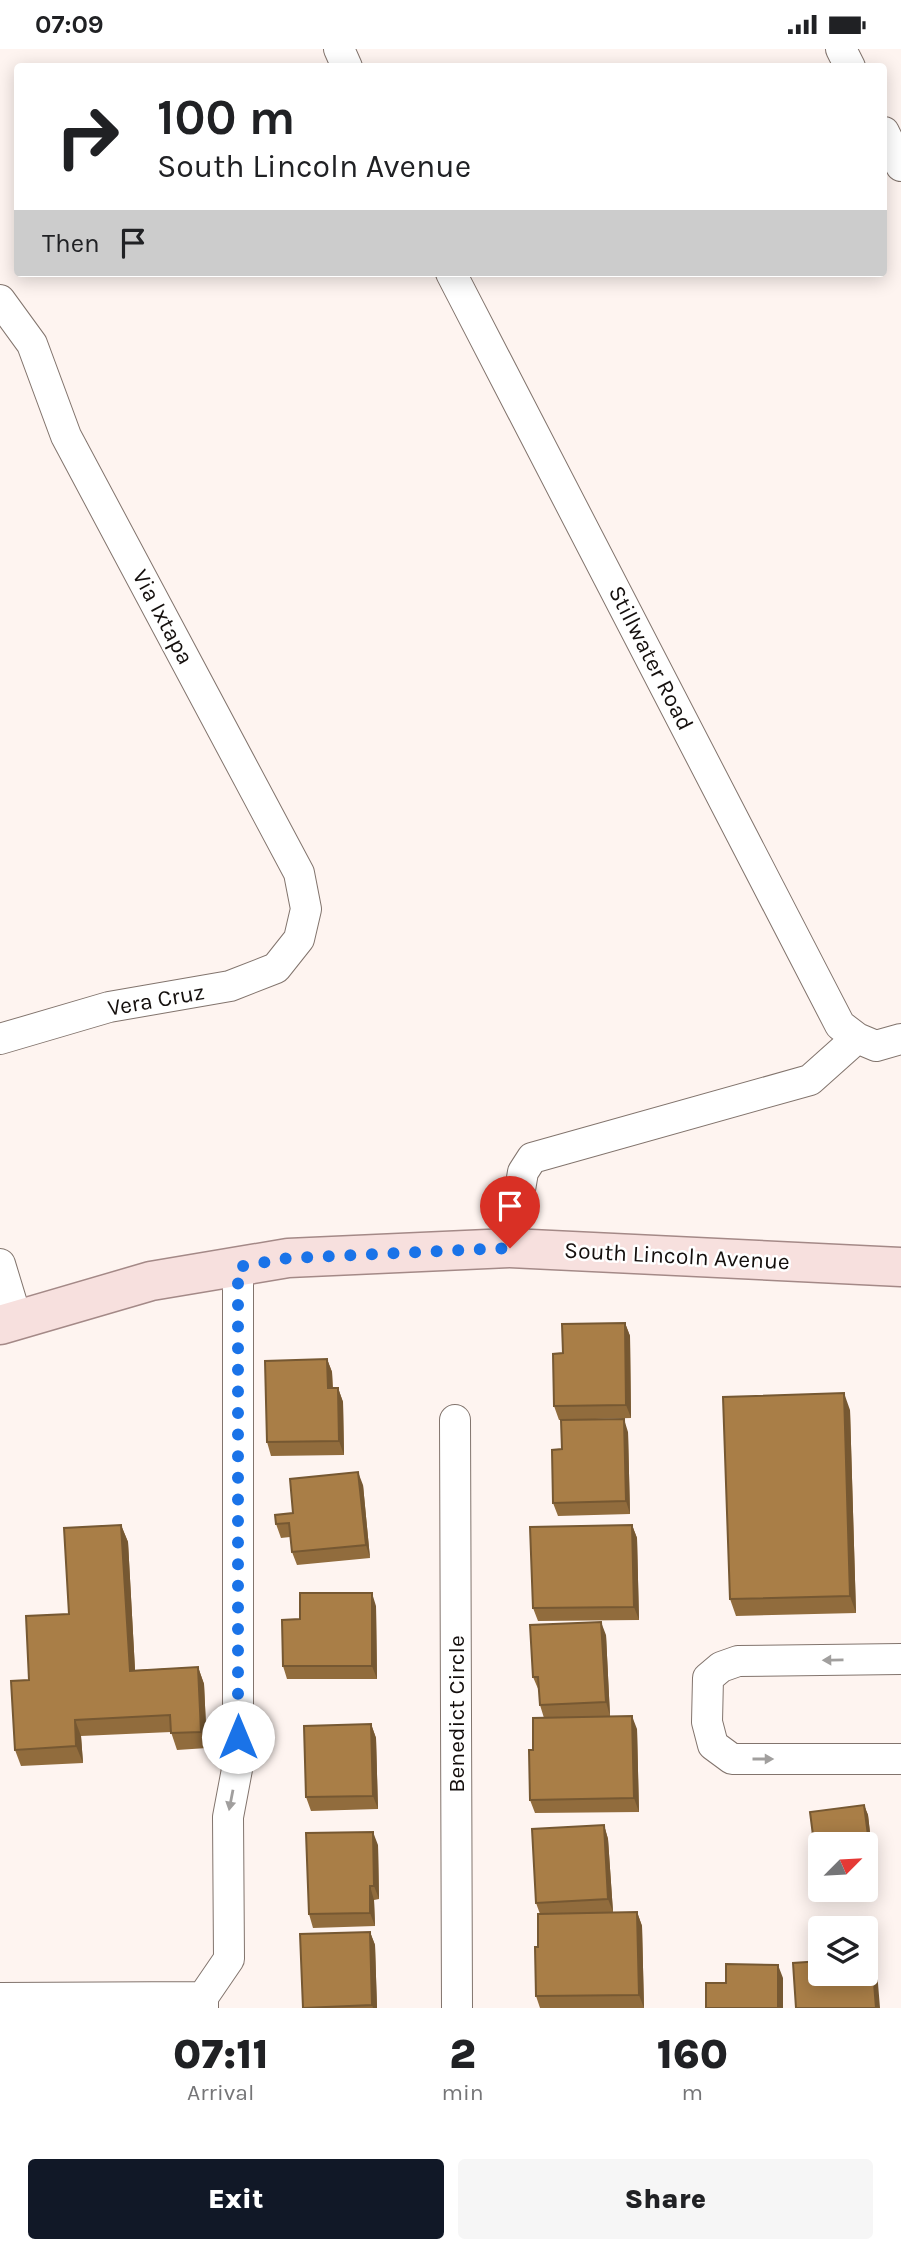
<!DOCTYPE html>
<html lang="en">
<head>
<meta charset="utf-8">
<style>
  :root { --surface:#fff; --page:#f6f6f6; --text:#202124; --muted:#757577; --accent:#111827 }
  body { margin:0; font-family:Karla,sans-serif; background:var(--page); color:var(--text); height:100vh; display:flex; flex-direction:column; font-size:26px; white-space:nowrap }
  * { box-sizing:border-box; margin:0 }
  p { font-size:23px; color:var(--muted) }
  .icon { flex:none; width:38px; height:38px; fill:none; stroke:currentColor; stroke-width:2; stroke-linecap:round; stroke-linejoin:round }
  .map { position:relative; height:1959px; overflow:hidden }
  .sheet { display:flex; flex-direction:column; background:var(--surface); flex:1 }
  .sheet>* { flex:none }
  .top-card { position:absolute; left:14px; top:14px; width:873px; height:214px; border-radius:7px; box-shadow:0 4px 18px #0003; background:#fff; color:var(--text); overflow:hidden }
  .needle { width:46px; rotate:66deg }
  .controls { position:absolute; left:808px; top:1783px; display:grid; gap:14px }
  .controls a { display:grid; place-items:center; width:70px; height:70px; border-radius:7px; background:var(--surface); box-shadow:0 4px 18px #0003; font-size:35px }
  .pin { position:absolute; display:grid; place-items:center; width:60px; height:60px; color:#fff; margin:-72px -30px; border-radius:50% 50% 50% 0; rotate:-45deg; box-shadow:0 0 7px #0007 }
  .pin .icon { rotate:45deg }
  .me { position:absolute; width:77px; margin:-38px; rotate:0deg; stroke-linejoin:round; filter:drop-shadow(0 0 5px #0008) }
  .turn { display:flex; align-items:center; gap:24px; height:147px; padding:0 28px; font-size:32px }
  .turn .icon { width:91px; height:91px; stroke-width:2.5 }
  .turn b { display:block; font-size:49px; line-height:60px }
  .then { display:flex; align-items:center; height:66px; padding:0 28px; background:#0003; gap:14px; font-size:26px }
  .eta { display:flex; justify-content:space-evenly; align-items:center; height:119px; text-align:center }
  .eta b { font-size:42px; font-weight:800; line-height:49px }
  .action { display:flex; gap:14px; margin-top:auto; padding:14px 28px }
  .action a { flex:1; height:80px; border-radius:7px; background:var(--accent); color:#fff; font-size:28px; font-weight:800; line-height:80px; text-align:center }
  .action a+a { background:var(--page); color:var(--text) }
  .status { display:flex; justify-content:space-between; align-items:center; height:49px; padding:0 35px; background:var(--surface); direction:ltr }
  .status svg { height:19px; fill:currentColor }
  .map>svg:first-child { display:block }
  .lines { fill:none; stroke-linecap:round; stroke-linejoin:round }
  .minor-casing { stroke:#82746d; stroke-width:32 }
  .major-casing { stroke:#a48987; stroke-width:41 }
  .minor { stroke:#fff; stroke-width:30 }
  .major { stroke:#f7e0de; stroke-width:38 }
  .wall { fill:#916c3d }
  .shaded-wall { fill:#765832 }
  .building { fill:#a97e47; stroke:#765832; stroke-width:2 }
  .oneway { fill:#a19f9e }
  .route { stroke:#1a73e8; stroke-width:12; stroke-dasharray:0 21.6 }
  .labels { text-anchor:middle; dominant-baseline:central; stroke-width:5; stroke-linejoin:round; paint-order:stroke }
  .street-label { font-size:23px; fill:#140f0d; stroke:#fff }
</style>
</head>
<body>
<div class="status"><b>07:09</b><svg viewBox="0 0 49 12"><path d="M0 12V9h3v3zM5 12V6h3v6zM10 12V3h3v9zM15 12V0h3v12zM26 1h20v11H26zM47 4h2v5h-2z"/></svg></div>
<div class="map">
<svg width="901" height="1959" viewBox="0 0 901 1959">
  <rect width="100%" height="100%" fill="#fef4f0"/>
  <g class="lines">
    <defs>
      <path id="minor" d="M339,0L347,18
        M841,0L850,18
        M884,83L901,117
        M451,224L840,976L857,989L876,997L901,990
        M0,251L32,295L66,387L299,824L306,860L299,890L276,919L230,937L109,958L0,990
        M510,1199L523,1123L532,1109L810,1031L857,989
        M0,1215L17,1271
        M455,1371L457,1959
        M901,1610L738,1612L721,1618L708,1629L707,1673L713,1696L732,1710H901
        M0,1949L203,1948
        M203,1959V1948L229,1910L228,1768L238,1715V1218"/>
      <path id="major" d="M0,1276L151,1232L288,1209L510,1199L901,1218"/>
    </defs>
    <use href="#minor" class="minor-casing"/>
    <use href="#major" class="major-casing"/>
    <use href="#minor" class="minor"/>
    <use href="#major" class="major"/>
  </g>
  <path class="wall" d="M625,1274L630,1287L631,1369L559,1371L554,1357L563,1304Z
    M327,1310L332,1323L333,1339H338L343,1353L344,1406L271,1407L267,1393Z
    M850,1361L856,1564L736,1567L730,1550Z
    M628,1383L630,1465L558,1467L553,1454L562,1400Z
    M363,1436L370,1509L297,1516L292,1503L290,1488L281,1489L276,1475L293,1464Z
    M121,1476L128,1493L135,1621L198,1618L204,1635L207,1699L177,1701L171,1683L81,1687L83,1714L21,1717L15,1701L69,1565Z
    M632,1476L637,1489L639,1571L538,1572L533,1559Z
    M376,1557L377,1630H287L283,1617L300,1570Z
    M606,1586L610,1667L585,1668L637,1680L639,1763L535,1764L530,1751L533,1701L544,1669L540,1656L539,1642L533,1628Z
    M371,1675L376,1689L378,1760L311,1762L306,1748Z
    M864,1756L868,1766L873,1810L866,1811V1796H821V1811L819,1812L815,1802L810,1763Z
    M604,1776L608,1790L613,1863H637L642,1877L644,1959H540L536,1947L540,1865L536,1854Z
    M378,1796L379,1850L374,1851L375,1877L313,1879L309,1865Z
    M370,1883L375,1896L377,1959H303Z"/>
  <path class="shaded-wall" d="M625,1274L630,1287L631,1369L626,1356Z
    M327,1310L332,1323L333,1353L328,1339Z
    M338,1339L343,1353L344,1406L339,1392Z
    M844,1344L850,1361L856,1564L850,1547Z
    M624,1370L628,1383L630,1465L626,1452Z
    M358,1423L363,1436L370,1509L366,1496Z
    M121,1476L128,1493L136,1639L130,1622Z
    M632,1476L637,1489L639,1571L634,1558Z
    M372,1544L376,1557L377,1630L372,1617Z
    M601,1573L606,1586L610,1667L606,1653Z
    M198,1618L204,1635L207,1699L201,1683Z
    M632,1667L637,1680L639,1763L634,1749Z
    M75,1671L81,1687L83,1714L76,1697Z
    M371,1675L376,1689L378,1760L373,1747Z
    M864,1756L868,1766L873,1810L870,1801Z
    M604,1776L608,1790L613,1863L608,1850Z
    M373,1783L378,1796L379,1850L374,1837Z
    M370,1837L374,1851L375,1877L370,1864Z
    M637,1863L642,1877L644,1959L639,1946Z
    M370,1883L375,1896L377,1959H373L372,1956Z
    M872,1908L877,1922L880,1959H876Z
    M778,1916L783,1929V1959H778Z"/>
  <path class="building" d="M625,1274L626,1356L554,1357L553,1305L563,1304L562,1275Z
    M327,1310L328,1339H338L339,1392L267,1393L265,1312Z
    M844,1344L850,1547L730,1550L723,1348Z
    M624,1370L626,1452L553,1454L552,1401L562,1400L561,1371Z
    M358,1423L366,1496L292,1503L289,1474L276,1475L275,1466L293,1464L290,1430Z
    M121,1476L130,1622L198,1618L201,1683L171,1684L170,1666L75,1671L76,1697L15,1701L11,1632L29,1631L26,1567L69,1565L64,1479Z
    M632,1476L634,1558L533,1559L530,1478Z
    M300,1544H372V1617H283L282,1571L300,1570Z
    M601,1573L606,1653L540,1656L538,1628H533L530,1576Z
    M632,1667L634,1749L530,1751L529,1701H533V1669Z
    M371,1675L373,1747L306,1748L304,1677Z
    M864,1756L870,1801H866V1796H821V1803L815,1802L810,1763Z
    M604,1776L608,1850L536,1854L532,1780Z
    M373,1783L374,1837H370V1864L309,1865L306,1784Z
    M637,1863L639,1946L536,1947L535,1898H538V1865Z
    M370,1883L372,1956L303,1959L300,1885Z
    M872,1908L876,1959H796L793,1914L821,1912V1925H866V1909Z
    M726,1915L778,1916V1959H706V1934H726Z"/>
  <defs><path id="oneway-solid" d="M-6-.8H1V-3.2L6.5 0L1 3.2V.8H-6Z" transform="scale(1.75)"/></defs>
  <g class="oneway">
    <use href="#oneway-solid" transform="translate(833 1611) rotate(179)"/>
    <use href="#oneway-solid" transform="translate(763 1710)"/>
    <use href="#oneway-solid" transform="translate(231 1751) rotate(101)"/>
  </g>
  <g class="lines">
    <path class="route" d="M238,1688V1218L288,1209L510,1199"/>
  </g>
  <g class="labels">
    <g class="street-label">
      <text transform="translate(163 568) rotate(62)">Via Ixtapa</text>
      <text transform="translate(651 609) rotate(63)">Stillwater Road</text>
      <text transform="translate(156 951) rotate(-10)">Vera Cruz</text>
      <text transform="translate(677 1207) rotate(3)">South Lincoln Avenue</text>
      <text transform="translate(456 1665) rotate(-90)">Benedict Circle</text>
    </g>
  </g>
</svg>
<div class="controls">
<a><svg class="needle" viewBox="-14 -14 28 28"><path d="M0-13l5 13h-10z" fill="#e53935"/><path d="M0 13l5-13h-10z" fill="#757577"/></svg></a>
<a><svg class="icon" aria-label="layers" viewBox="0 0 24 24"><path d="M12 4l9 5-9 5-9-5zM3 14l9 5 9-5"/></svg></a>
</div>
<div class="pin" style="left:510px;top:1199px;background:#d93025"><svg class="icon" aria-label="arrive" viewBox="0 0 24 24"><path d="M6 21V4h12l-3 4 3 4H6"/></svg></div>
<svg class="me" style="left:238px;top:1688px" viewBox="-20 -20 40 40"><circle r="19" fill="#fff"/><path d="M0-13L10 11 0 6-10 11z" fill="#1a73e8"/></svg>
<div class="top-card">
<div class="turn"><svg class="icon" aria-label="right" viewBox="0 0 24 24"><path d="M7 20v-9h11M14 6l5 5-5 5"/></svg><div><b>100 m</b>South Lincoln Avenue</div></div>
<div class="then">Then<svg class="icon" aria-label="arrive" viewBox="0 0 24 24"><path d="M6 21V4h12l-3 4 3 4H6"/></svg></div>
</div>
</div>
<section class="sheet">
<div class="eta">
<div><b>07:11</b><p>Arrival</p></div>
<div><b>2</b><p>min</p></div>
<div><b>160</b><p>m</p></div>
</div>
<div class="action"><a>Exit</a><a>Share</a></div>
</section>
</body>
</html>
